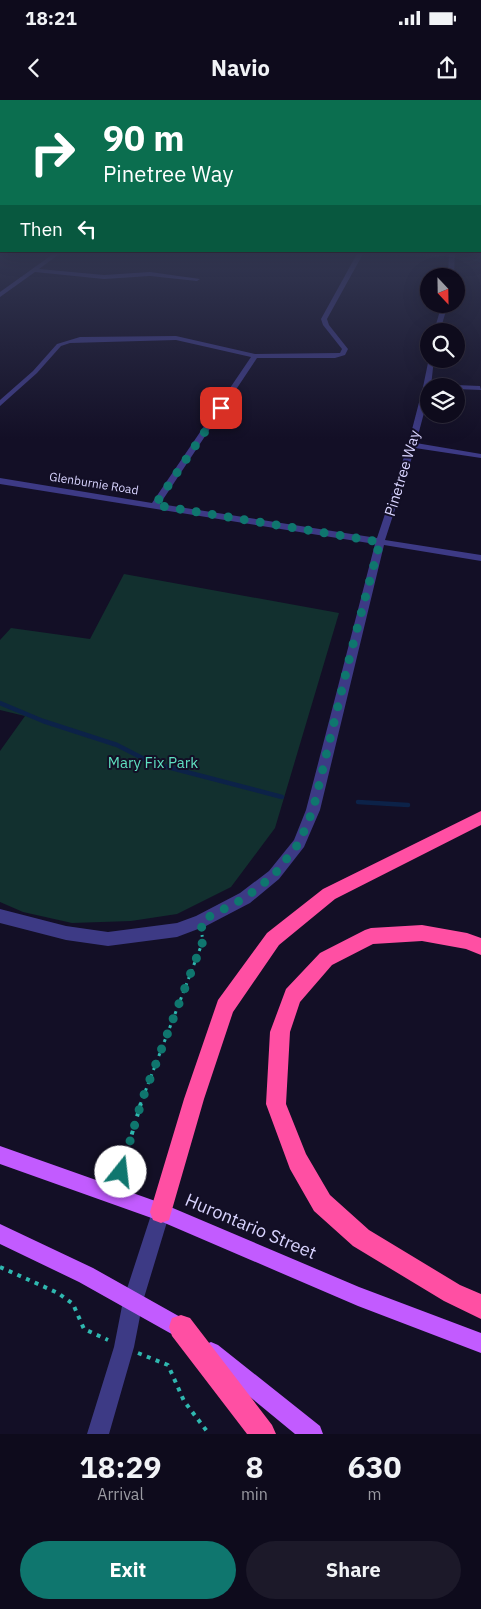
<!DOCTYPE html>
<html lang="en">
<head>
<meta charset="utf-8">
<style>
  :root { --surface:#0e0b1c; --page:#1c1929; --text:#f1f3f6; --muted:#9b9ba3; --line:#2e2b3b; --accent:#0f766e }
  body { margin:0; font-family:"IBM Plex Sans",sans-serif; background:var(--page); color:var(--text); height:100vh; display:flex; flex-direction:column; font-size:19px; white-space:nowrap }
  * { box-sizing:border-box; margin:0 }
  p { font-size:16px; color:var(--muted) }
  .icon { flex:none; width:28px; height:28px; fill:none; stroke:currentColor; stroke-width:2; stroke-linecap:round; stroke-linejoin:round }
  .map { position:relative; height:1334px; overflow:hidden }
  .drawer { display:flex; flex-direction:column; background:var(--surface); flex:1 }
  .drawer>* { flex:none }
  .guide { position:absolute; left:0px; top:0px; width:481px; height:152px; box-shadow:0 5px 20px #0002,0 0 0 1px var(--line); background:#0b6e4f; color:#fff; overflow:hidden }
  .needle { width:32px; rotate:158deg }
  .controls { position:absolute; left:420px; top:168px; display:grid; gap:10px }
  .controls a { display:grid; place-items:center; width:45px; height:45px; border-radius:50%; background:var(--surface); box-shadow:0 5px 20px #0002,0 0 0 1px var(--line); font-size:25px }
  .pin { position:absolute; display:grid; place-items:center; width:42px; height:42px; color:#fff; margin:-21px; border-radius:10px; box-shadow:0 2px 8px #0006 }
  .me { position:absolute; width:55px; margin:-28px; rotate:16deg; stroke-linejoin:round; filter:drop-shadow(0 0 4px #0008) }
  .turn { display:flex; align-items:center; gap:18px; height:105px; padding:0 20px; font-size:22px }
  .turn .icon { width:65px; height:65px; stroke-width:2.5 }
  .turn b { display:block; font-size:35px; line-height:42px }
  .then { display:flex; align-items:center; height:48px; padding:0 20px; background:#0003; gap:10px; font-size:19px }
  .eta { display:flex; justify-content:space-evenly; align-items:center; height:85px; text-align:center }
  .eta b { font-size:30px; font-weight:700; line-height:35px }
  .button { display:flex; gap:10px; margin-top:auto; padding:10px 20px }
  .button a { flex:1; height:58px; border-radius:30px; background:var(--accent); color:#fff; font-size:20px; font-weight:700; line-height:58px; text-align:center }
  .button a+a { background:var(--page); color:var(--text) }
  .status { display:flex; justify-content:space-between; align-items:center; height:35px; padding:0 25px; background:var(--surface); direction:ltr }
  .status svg { height:14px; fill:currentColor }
  header { display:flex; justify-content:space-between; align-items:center; height:65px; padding:0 20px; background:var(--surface); font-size:22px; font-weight:700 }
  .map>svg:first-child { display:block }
  .green { fill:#12302f }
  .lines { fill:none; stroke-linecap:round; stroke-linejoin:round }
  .stream-far1 { stroke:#0c2248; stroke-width:2 }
  .stream { stroke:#0c2248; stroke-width:4.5 }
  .path-far2 { stroke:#2fb8b0; stroke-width:1; stroke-dasharray:1 2; stroke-linecap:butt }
  .path-far1 { stroke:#2fb8b0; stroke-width:3; stroke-dasharray:3 4.5; stroke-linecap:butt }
  .path { stroke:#2fb8b0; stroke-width:4; stroke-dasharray:4 5.5; stroke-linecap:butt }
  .minor { fill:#3d3a85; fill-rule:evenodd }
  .major { fill:#c25bff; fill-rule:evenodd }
  .highway { fill:#ff4fa3; fill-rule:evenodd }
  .route { stroke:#0f766e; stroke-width:9; stroke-dasharray:0 16.2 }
  .labels { text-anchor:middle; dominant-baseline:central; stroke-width:4; stroke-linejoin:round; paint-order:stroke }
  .far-street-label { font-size:12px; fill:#d9d4ff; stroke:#130f26 }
  .street-label { font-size:15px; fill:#d9d4ff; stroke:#130f26 }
  .park-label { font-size:15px; fill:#5fe0c0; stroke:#130f26 }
  .near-street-label { font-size:18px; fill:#d9d4ff; stroke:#130f26 }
</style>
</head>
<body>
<div class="status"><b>18:21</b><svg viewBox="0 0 49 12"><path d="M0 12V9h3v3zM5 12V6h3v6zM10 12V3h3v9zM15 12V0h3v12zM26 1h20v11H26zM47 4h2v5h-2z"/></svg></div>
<header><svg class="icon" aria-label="back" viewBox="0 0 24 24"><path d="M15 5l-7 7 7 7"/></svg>Navio<svg class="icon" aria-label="share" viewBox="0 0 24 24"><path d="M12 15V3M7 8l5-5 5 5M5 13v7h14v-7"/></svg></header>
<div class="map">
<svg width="481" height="1334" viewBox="0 0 481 1334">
  <rect width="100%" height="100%" fill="#130f26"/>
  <path class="green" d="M361,152L445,153L444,159Z
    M124,474L339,513L275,728L231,787L177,814L131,821L72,823L23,812L0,802V651L25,616L0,610V540L11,528L90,539Z"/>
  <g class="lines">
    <path class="stream-far1" d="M464,158L481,161"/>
    <path class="stream" d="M0,603L43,621L117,645L152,663L282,697
      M358,702L408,705"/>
    <path class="path-far2" d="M402,152L441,156"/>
    <path class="path-far1" d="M140,1005L203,841L202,835"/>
    <path class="path" d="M121,1071L141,1003
      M0,1167L58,1193L73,1204L84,1229L108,1240
      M138,1253L168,1265L184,1301L209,1334"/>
    <path class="minor" d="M56,152H62L39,169L104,175L150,172L200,179L197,181L150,176L104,179L35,172L0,197V192Z
      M358,152H364L327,219L329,225L348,249L345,255L335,258H257L160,404L377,438L408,345L423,287L429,258L434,259L431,286H429V294L416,343L481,354V358L415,348L385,440L481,455V461L384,445L320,710L304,747L279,779L250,803L206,826L177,837L108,846L66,840L0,823V809L66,826L108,832L177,823L196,816L240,793L269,771L294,740L306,710L375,444L0,384V378L152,403L251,257L176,240L70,243L61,246L37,273L0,306V300L33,271L57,244L80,237L176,236L255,254L340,253L342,249L323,225L321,219Z
      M449,152H455L454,176H448Z
      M442,204H448L440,231H434Z
      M456,285L480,286L481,290L456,289V286H453Z
      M161,1103L168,1105L170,1112L143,1201L134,1247L109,1334H87L114,1247L123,1201L152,1112L154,1105Z"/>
    <path class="major" d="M0,1046L161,1103L359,1187L481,1233V1253L358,1206L160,1121L0,1064Z
      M0,1124L93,1168L191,1223L194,1230L191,1237L184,1240L177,1237L79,1182L0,1144Z
      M211,1242L218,1245L320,1326L323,1334H295L204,1259L201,1252L204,1245Z"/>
    <path class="highway" d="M481,711V725L335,799L279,845L233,912L204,999L169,1120L161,1123L153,1120L150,1112L184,999L218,900L267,833L323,789Z
      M422,825L467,833L481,838V855L466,849L422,841L373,844L332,865L300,902L290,932L286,1004L306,1054L330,1095L369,1130L460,1185L481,1194V1219L444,1201L353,1146L314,1111L290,1069L266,1004L270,932L286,889L320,853L365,830L371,828Z
      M181,1215L190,1218L272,1325L276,1334H247L172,1236L169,1227L172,1218Z"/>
  </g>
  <linearGradient id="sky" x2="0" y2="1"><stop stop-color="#0a0815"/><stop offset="0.45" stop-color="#333752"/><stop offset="1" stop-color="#333752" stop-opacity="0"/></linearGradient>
  <rect width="481" height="339" fill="url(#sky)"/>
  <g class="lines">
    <path class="route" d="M121,1072L142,1000L203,841L201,821L245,798L274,775L299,743L313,710L351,552L380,442L155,405L221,308"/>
  </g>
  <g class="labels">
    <g class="far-street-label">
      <text transform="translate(94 383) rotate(9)">Glenburnie Road</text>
    </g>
    <g class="street-label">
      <text transform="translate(402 373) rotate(-73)">Pinetree Way</text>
    </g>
    <g class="park-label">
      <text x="153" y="662">Mary Fix Park</text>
    </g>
    <g class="near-street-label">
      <text transform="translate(251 1126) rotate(23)">Hurontario Street</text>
    </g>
  </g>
</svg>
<div class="controls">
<a><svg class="needle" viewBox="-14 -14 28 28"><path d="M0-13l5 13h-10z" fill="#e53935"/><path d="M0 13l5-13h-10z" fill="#9b9ba3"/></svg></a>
<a><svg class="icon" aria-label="search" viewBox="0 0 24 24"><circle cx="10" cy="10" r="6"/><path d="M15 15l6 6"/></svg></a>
<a><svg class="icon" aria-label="layers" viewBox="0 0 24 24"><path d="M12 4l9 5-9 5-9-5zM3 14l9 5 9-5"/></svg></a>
</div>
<div class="pin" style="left:221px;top:308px;background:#d93025"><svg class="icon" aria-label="arrive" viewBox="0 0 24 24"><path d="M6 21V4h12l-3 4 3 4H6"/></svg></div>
<svg class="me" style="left:121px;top:1072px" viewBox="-20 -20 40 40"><circle r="19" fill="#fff"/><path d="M0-13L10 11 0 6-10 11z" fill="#0f766e"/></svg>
<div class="guide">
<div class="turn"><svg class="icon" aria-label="right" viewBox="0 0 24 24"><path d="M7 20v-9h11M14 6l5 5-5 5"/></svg><div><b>90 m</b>Pinetree Way</div></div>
<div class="then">Then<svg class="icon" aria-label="left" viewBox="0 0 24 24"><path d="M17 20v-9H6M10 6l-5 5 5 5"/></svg></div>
</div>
</div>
<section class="drawer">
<div class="eta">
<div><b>18:29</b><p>Arrival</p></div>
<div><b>8</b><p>min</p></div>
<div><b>630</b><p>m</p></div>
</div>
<div class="button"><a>Exit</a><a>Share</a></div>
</section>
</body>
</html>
